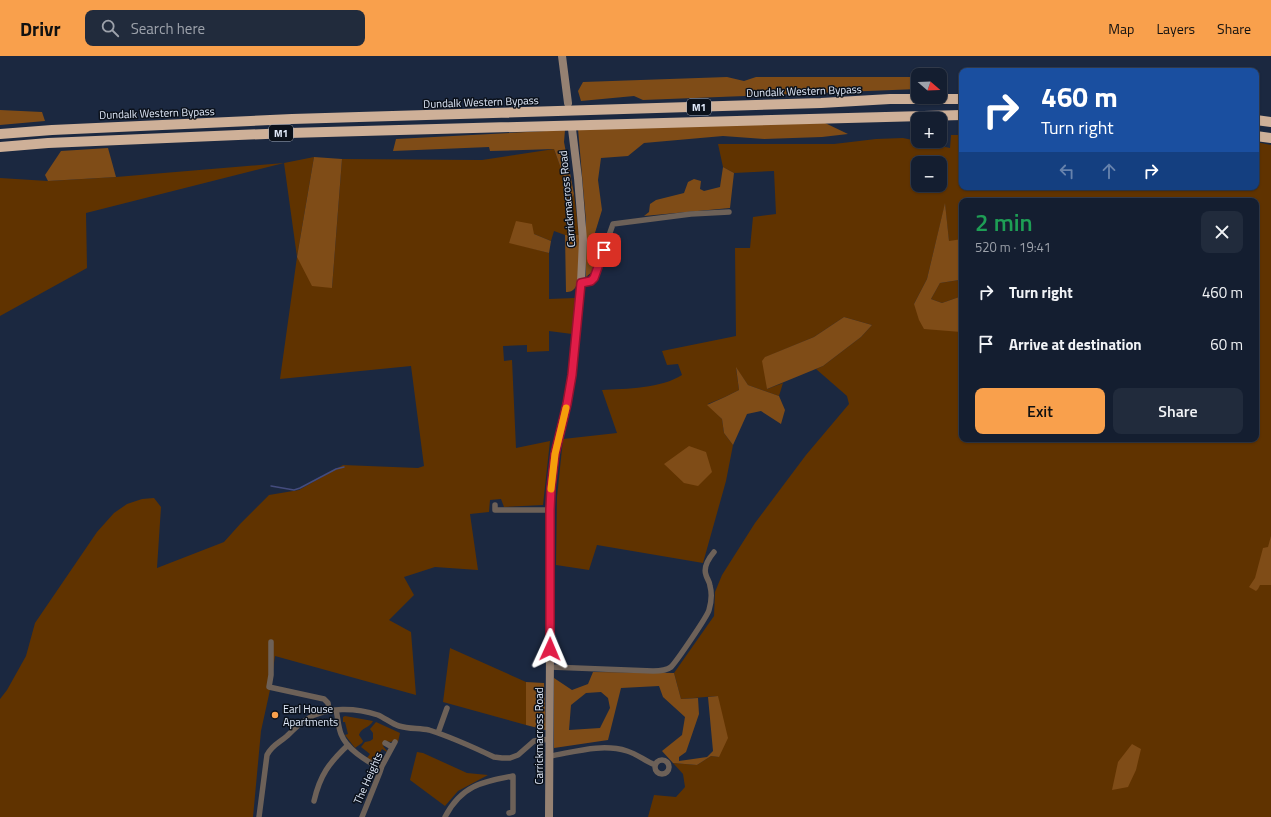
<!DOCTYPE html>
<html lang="en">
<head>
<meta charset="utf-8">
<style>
  :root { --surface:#141e30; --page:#212b3c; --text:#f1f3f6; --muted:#9da2ab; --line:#333c4c; --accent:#f9a04c }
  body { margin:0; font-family:"Titillium Web",sans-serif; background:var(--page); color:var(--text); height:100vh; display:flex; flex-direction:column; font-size:15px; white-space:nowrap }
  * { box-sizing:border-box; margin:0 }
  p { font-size:13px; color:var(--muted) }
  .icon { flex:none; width:22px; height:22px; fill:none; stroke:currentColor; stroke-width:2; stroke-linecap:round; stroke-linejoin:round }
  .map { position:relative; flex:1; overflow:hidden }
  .panel { position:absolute; left:959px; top:142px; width:300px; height:244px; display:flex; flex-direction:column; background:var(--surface); border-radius:8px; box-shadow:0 1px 3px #0004,0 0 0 1px var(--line) }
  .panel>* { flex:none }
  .banner { position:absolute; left:959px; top:12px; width:300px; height:122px; border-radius:8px; box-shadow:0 1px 3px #0004,0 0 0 1px var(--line); background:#1a4fa0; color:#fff; overflow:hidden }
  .needle { width:26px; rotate:109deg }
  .tools { position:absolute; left:911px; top:12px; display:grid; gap:8px }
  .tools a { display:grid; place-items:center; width:36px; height:36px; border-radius:8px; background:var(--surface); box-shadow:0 1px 3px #0004,0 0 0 1px var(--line); font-size:20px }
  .pin { position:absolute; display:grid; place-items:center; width:34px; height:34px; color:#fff; margin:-17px; border-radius:8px; box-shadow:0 2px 6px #0006 }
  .me { position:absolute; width:44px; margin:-22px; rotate:1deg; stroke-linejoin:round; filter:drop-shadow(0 0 3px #0008) }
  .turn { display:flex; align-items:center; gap:14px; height:84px; padding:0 16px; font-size:18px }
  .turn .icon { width:52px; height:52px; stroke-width:2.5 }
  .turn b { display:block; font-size:28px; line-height:34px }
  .lanes { display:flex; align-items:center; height:38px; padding:0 16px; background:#0003; justify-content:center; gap:20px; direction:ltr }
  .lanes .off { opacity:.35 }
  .round { display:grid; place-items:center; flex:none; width:42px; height:42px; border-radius:8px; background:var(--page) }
  .head { display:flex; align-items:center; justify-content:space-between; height:68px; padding:0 16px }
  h1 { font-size:24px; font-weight:600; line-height:30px; color:#1e9e55 }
  .cta { display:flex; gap:8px; margin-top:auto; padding:8px 16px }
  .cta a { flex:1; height:46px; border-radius:8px; background:var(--accent); color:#111; font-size:16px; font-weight:600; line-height:46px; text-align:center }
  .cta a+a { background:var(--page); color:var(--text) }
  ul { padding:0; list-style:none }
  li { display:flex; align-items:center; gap:12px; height:52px; padding:0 16px }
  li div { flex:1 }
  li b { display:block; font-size:15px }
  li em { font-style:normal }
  header { display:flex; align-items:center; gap:24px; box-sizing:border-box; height:56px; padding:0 20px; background:var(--accent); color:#111 }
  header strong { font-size:19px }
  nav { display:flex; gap:22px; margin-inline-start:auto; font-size:14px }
  .search { width:280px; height:36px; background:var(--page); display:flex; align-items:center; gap:10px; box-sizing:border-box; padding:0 14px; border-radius:8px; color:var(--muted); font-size:15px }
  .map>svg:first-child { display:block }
  .green { fill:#603300; fill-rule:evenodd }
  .forest { fill:#7f4c17; fill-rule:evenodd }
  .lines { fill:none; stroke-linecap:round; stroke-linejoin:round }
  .stream { stroke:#444c7e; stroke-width:1.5 }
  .street { stroke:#6d6158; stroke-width:5.5 }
  .secondary { stroke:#958172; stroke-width:8 }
  .highway { stroke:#ceb098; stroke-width:10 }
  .route-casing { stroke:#92132f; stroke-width:10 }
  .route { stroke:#e11d48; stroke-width:7 }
  .slow { stroke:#f59e0b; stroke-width:7 }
  .poi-dot { fill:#f9a04c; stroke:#0b111b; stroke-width:1.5 }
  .labels { text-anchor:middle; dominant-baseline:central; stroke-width:3; stroke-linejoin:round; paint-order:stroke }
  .shield { fill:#0b111b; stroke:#a1a9b7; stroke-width:1 }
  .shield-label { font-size:10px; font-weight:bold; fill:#e1eafa }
  .street-label { font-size:11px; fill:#e1eafa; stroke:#0b111b }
  .poi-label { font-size:11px; fill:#e1eafa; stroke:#0b111b; text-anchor:start }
</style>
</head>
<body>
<header>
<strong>Drivr</strong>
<div class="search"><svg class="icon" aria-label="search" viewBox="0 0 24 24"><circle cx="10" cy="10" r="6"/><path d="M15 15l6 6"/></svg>Search here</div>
<nav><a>Map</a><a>Layers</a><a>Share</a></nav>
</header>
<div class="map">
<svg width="1271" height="761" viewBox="0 0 1271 761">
  <rect width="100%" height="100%" fill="#1b2840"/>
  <path class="green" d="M951,79H962V131H1256V86L1271,89V761H648L654,739L676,741L685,731L683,718L673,707L697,709L711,700L719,701L718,640L681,643L674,617L714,560L715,536L722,519L755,467L806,399L849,348L847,340L816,313L823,310L861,281L872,269L844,261L814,281L766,301L767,333L783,327L779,340L748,329L736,312L739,334L725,341L708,348L722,363L724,377L733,389L726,425L703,507L597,489L589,514L556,509L557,441L563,383L617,377L602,334C626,333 662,332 682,319L678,308L667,309L662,295L736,280L735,192H750L753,161L776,158L774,115L734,117L723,111L718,88H834L876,83L903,82L950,92ZM918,107H940V129H918ZM962,145H1256V383H962V275L961,276L914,248L927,223L945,148L949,186L962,183Z
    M554,93L572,142L574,138L579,179H565L554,175L551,185L534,178L509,186L549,197V243L575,242L572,278L549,275V295L527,296V289L503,290L504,305L512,304L516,392L550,385L543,449L504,451L501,443L490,444L489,456L470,458L478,514L435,511L404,521L414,539L389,564L411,576L416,639L275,600L270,634L261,675L253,761H0V643L7,634L26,600L35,567L97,476L114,457L127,448L142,443L154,442L161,451L157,512L224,486L241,467L269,439L299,434L343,409L418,412L424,410L411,310L280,323L297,201L284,107L86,157L87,212L0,260V122L48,125L116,121L284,107L314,101L297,201L332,232L342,103L482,104Z
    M962,218V240L942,247L931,243L940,227L959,224Z
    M450,592L526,626V669L443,646Z
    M345,660L373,665C370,672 361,671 359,679L363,685L362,687L355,692L345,679L348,678L345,666H343V661Z
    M376,666L400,677L398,686L394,684L391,686L386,685L383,690L387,695V696L382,693L377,702L381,705L378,707L367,702L370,698L361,691L365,686L370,685L373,683V677L370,673Z
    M417,696L423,697L467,717L488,719L458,735L445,750L410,724Z"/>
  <path class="forest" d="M727,21L744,25L756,21H916L918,22V33L643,44L634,40L581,45L578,35L583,26Z
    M0,54L42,56L45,65L0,69Z
    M825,67L848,78L822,81L764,83L723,80L644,87L628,100L601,102L598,124L602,154L594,180L593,215L586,221V165L578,73Z
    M565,74L564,86L574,138L572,143L554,93L490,95L489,91L393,95L396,83Z
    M108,92L116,121L48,125L45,119L61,95Z
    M314,101L342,103L332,232L312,230L297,201Z
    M723,111L734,117L730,152L644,160L649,156L650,148L656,144L684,137L688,126L694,123L701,125L700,133L704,135L720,131Z
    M945,147L949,185L962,183V218L959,224L940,227L931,243L942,247L962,240V275L961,276L924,273L919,264L914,248L927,223Z
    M516,165L532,168L534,178L551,185L549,197L509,187Z
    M565,179H579C579,188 580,223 576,230C574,235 570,236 566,236Z
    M844,261L872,269L861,281L823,310L767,333L762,305L765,301L814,281Z
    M736,311L748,329L779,340L785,354L781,368L761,355L747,358L733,389L724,377L722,363L707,349L725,341L739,334Z
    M689,390L706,396L712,416L698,430L684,427L664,408Z
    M1271,480V529H1260L1258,533L1256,535L1249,531L1255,522L1263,492L1268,491Z
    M593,616L674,617L681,643L698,642L699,658L686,696L679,701V705L707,701L713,695L708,641L718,640L728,682L719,701L711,700L697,709L673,707L662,695L682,679L685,661L663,641L659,630L621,632L608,684L554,692V622L572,634L588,628ZM601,636L608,642L610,652L600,672L569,674L571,649L586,637Z
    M526,626L544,627L546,674L526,669Z
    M1132,688L1141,693L1136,714L1128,731L1112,734L1118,706Z"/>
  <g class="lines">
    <path class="stream" d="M271,430L294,434L300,432L336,413L344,411"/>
    <path class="street" d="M581,227L591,225L594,222L613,168L691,158L729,156
      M495,449V454H550
      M271,586V619L269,631L324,643L328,647L329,654
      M550,611L653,615C659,615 666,615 671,611C676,606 707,561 709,554C711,547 712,537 710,530C710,526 707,523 706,519C703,511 709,502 714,496
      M336,654C338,662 338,670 341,678C347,694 367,705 381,713
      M438,677L447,652
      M385,687L392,691
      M550,700C574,696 602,687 627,695C637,698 645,705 655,709
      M655 711a7 7 0 1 1 14 0a7 7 0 1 1-14 0Z
      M314,745C320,719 329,707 348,689
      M259,761L267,699C272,689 279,687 287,680C293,674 299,668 307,663C327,650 357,652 378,659C385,662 392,668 399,670C409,673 419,672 429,674C451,681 473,691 494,701L502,702H510L518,699L534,685L550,683
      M362,761L380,716L382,710L395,686
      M445,761C461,730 481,726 513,720V756L509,757"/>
    <path class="secondary" d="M562,0L568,47
      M549,761L551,432L555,398L567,348L572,319L581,227L583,184L578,122L572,73"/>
    <path class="highway" d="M1256,64L1271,66
      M0,78L52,74L292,63L821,47L890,43H962
      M1256,80L1271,82
      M0,91L48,87L289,77L962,59"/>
  </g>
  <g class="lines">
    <defs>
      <path id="route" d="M550,593V454L551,432L555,398L567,348L572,319L581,227L591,225L594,222L604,194"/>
    </defs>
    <use href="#route" class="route-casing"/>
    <use href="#route" class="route"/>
    <path class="slow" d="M551,433L555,398L566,352"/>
  </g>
  <circle class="poi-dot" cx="275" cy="659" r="4"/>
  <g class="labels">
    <g class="shield">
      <rect x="687" y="43" width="24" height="16" rx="3"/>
      <rect x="269" y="69" width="24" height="16" rx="3"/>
    </g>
    <g class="shield-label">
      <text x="699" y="51">M1</text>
      <text x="281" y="77">M1</text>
    </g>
    <g class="street-label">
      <text transform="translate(804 35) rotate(-2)">Dundalk Western Bypass</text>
      <text transform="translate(481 46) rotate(-2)">Dundalk Western Bypass</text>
      <text transform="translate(157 57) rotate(-2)">Dundalk Western Bypass</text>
      <text transform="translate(567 143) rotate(-95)">Carrickmacross Road</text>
      <text transform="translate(539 680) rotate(-90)">Carrickmacross Road</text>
      <text transform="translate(368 722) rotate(-66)">The Heights</text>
    </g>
    <g class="poi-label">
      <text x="283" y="653">Earl House<tspan x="283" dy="13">Apartments</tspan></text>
    </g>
  </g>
</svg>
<div class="tools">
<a><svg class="needle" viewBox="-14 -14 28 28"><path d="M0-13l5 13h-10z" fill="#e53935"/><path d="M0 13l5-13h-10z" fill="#9da2ab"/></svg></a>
<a>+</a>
<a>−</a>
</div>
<div class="pin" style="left:604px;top:194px;background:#d93025"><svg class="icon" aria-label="arrive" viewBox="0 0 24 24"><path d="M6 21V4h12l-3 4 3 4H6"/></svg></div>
<svg class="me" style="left:550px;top:593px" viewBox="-20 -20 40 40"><path d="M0-17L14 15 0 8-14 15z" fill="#e11d48" stroke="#fff" stroke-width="4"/></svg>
<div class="banner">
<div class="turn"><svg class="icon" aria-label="right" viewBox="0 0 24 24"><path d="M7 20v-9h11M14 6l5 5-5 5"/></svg><div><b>460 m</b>Turn right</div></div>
<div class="lanes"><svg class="icon off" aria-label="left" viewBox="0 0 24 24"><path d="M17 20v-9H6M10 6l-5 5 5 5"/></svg><svg class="icon off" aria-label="ahead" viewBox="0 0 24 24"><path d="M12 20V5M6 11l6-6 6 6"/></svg><svg class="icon" aria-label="right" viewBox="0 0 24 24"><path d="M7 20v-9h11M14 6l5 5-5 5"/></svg></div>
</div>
<section class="panel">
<div class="head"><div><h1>2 min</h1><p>520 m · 19:41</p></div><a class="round"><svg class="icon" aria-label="close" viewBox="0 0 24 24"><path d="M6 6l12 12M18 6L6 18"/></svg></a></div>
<ul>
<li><svg class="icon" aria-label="right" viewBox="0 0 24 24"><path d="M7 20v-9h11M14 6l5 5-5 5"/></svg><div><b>Turn right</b></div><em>460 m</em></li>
<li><svg class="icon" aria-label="arrive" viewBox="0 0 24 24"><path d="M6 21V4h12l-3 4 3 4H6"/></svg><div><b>Arrive at destination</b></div><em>60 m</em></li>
</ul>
<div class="cta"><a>Exit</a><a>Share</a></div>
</section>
</div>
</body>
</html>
